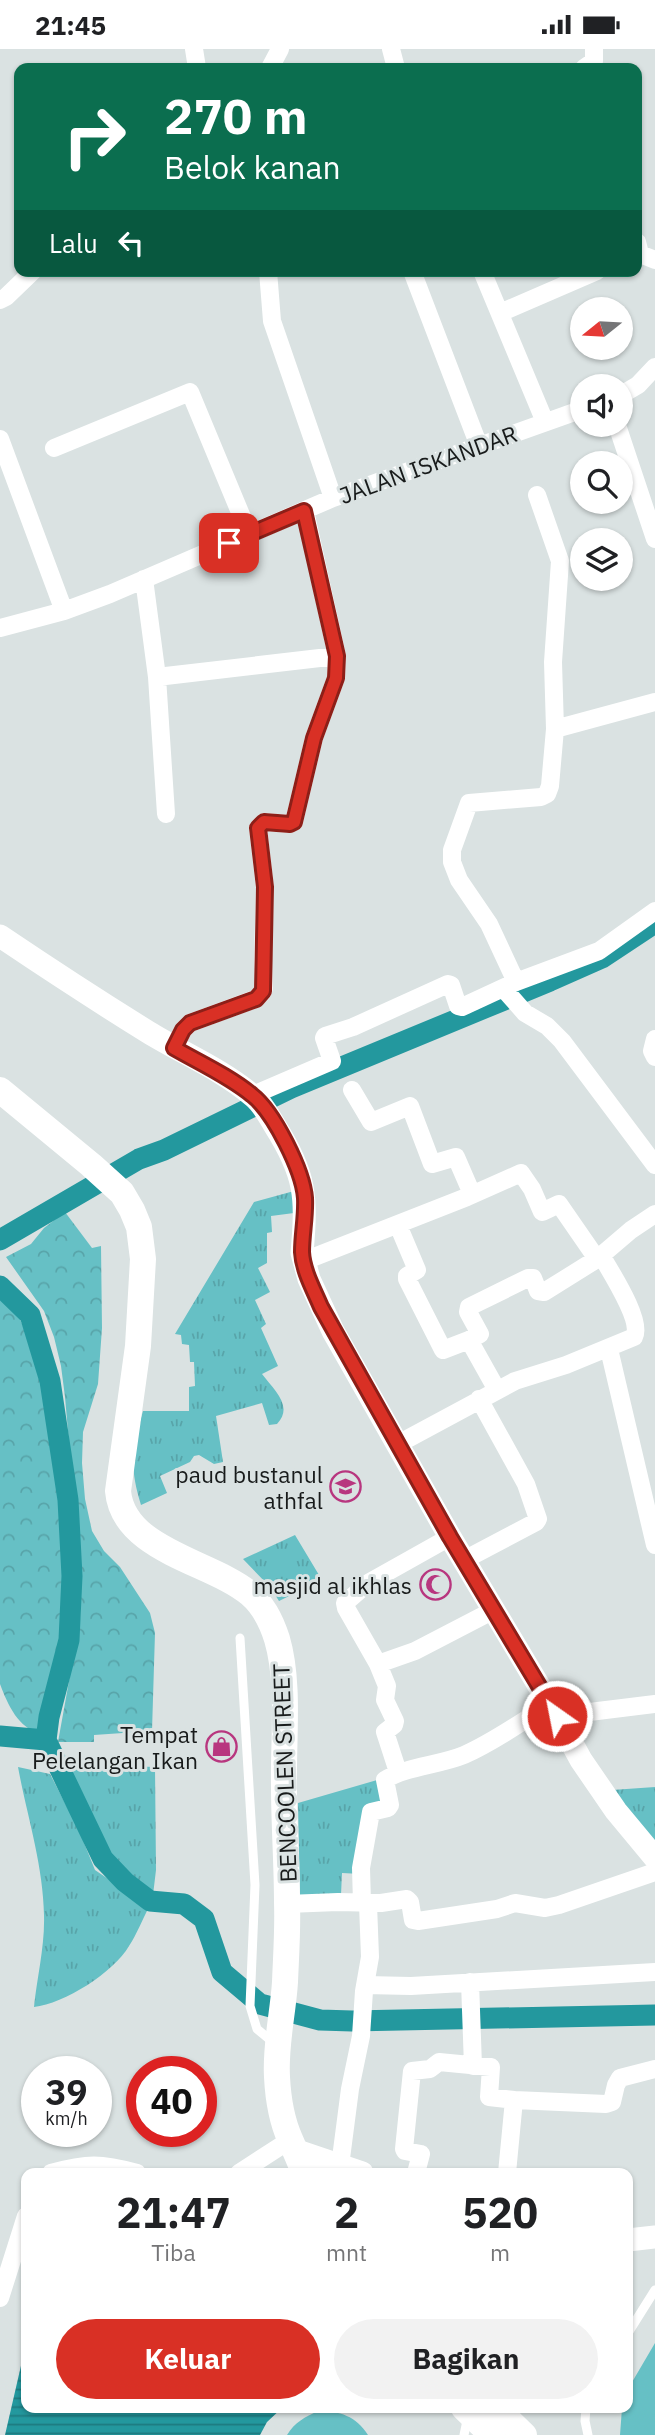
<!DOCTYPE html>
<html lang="id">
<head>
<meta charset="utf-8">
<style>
  :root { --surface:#fff; --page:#f2f2f2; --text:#202124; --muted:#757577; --accent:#d93025 }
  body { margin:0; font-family:"IBM Plex Sans",sans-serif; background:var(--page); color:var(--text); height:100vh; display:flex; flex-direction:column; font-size:26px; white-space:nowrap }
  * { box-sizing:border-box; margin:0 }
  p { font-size:23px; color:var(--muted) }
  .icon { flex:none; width:38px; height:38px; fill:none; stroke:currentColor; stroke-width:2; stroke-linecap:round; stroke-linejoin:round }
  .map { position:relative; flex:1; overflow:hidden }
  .details { position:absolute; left:21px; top:2119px; width:612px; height:245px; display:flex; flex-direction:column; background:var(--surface); border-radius:14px; box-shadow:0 2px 5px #0004 }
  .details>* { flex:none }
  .top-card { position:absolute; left:14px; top:14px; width:628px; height:214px; border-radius:14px; box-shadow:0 2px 5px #0004; background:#0b6e4f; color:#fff; overflow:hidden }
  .needle { width:46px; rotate:252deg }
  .fabs { position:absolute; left:570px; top:248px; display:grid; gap:14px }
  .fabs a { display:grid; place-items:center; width:63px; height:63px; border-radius:50%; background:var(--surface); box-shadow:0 2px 5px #0004; font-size:35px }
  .speed { position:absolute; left:21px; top:2007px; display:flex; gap:14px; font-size:35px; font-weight:700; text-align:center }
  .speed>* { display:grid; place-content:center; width:91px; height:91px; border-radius:50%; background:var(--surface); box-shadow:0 2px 5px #0004; line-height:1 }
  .speed small { font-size:18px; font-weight:400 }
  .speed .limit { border:10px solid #d22; background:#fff; color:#111 }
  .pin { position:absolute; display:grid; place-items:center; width:60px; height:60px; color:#fff; margin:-30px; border-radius:14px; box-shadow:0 4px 10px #0006 }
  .me { position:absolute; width:77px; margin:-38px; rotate:327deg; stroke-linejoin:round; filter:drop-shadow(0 0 5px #0008) }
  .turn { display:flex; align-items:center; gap:24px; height:147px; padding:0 35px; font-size:32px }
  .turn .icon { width:91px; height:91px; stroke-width:2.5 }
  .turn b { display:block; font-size:49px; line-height:60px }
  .then { display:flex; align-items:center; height:66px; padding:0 35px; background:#0003; gap:14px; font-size:26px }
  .eta { display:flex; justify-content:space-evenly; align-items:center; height:119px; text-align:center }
  .eta b { font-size:42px; font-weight:700; line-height:49px }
  .action { display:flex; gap:14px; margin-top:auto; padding:14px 35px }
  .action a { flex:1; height:80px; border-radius:42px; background:var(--accent); color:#fff; font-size:28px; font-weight:700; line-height:80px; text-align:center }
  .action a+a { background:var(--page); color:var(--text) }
  .status { display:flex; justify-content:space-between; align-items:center; height:49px; padding:0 35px; background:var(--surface); direction:ltr }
  .status svg { height:19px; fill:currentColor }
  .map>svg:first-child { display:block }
  .grass { fill:url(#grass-tufts) }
  .forest { fill:url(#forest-crowns) }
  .park { fill:#66c0c5 }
  .water { fill:url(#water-rules) }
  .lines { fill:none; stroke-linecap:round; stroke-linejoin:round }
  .canal { stroke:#23989e; stroke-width:21 }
  .lane { stroke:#fff; stroke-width:9 }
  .street { stroke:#fff; stroke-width:18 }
  .secondary { stroke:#fff; stroke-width:23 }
  .primary { stroke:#fff; stroke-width:26 }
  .route-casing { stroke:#8d1f18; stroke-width:18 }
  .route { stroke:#d93025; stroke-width:12 }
  .labels { text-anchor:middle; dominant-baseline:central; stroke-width:6; stroke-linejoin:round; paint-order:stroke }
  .street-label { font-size:23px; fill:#181b1b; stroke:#dae2e2 }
  .poi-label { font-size:23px; fill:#181b1b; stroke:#dae2e2; text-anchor:end }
</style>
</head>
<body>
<div class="status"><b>21:45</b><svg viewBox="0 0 49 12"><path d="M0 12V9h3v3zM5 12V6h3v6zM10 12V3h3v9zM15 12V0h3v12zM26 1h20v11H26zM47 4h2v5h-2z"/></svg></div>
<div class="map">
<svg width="655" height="2386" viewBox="0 0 655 2386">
  <defs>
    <pattern id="grass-tufts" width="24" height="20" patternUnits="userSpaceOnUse" patternTransform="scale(1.75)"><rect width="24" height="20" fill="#66c0c5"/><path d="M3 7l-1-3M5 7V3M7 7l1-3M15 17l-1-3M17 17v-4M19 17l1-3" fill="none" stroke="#58a4a9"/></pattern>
    <pattern id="forest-crowns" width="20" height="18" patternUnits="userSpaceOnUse" patternTransform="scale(1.75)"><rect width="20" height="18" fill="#66c0c5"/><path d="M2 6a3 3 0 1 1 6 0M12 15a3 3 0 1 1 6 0" fill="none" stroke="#58a4a9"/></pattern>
    <pattern id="water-rules" width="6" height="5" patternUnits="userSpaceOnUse" patternTransform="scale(1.75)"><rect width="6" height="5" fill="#23989e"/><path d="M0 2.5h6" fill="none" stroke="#1d7b80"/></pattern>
  </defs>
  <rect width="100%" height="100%" fill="#dae2e2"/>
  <path class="grass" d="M294,1142V1164L271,1167L272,1183L267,1184V1214L258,1219L270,1243L255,1251L266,1275L261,1279L278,1317L262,1325C274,1341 294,1357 277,1375L269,1376L262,1354L216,1367L223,1413L214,1415L199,1406L194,1407L190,1413L160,1427L167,1444L141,1456C129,1417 132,1400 143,1362H189V1338L195,1337L194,1313H190L189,1296L182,1295L181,1286L175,1285L254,1153Z
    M295,1486L322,1531L279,1552L270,1538L243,1510Z
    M96,1716L155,1718L156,1821L153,1846C110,1830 87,1760 71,1721Z
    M18,1718L50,1725L78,1779L95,1821L149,1858C142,1871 137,1885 129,1897C114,1923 64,1955 34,1958C37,1928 45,1897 44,1866C43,1815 27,1767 18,1718Z
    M384,1729L390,1756L372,1760L361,1825L342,1824L341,1846L300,1851L298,1754Z
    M655,1738V1796L612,1741Z"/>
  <path class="forest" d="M65,1163L92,1199L101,1197L102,1279L98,1335L83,1383L82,1414L85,1450L92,1482L104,1502L120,1518L150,1564L155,1584L152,1682L94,1686V1693H58L80,1571L81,1530L65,1348L61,1317L54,1288L44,1262L6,1208L31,1195L44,1179Z
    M0,1244L14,1257L28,1288L38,1321L46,1351L63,1461L67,1504L63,1585L58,1613L44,1657L41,1685C18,1679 8,1656 0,1635Z"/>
  <path class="park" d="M655,2294V2386H620L622,2359H628V2340Z
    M318,2362C340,2362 356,2367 368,2386H287C295,2373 305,2368 318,2362Z"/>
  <path class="water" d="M26,2295V2359H282L267,2373L260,2386H5Z"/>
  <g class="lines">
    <path class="canal" d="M0,1191L139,1110L164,1101L291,1039L550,932L602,909L655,874
      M0,1237L30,1266L50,1332L68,1451L72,1527L69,1591L49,1668L46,1691
      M0,1687L46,1691L103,1810L125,1833L150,1852L184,1855L204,1870L222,1923L260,1955L320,1971L352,1972L655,1966"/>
    <path class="lane" d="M240,1589L255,1836L250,1957L257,1980L274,1994
      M628,2284L655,2241
      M586,2359L585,2372L588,2386
      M464,2386L468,2367"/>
    <path class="street" d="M194,0L197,19
      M391,0L396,19
      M270,19L280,0
      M584,19L594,12V0
      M637,193L640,205L655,211
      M268,222L272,272L333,449
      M412,222L479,397
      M482,222L545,373
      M0,251L6,248L33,222
      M500,264L597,222
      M621,346L638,336L655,318
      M617,376L655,490
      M0,390L64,562
      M54,399L190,343L249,485
      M144,530L157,628L166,765
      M0,579L64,562L110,545L333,449L583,360
      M157,628L337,607
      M555,680L655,653
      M516,933L489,875L459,831L452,813V801L469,754L541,748L547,745L550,737L555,680L553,613L560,512L537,446
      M503,939L525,964L547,977L562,992L655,1116
      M655,990L652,1002L655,1008
      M174,999L183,981L190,974L255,950L262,944L264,939L263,911L265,839L258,779L264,773L290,775L294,773L314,689L336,629L337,607L305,462
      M352,1041L371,1073L410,1057L432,1115L456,1108L472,1145
      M253,1046L332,1012L324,989L325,987L353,978L448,935L451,936L458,957L462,958L516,933L599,902L655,862
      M398,1176L417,1221L407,1227V1230L443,1301L469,1291L497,1341
      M304,1212L467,1148L521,1124L532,1140L542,1163L559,1155L597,1210
      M469,1291L480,1285L468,1263L469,1258L528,1229H533L538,1242L544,1243L597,1210L631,1181L655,1165
      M609,1300L655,1496
      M398,1395L515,1332L566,1316L634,1288C643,1272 610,1222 601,1206
      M464,1511L536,1473L538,1470L526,1435L479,1350
      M378,1615L346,1559L345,1554L368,1534L450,1488
      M557,1667L655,1655
      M398,1723L385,1683L394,1676L395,1672L385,1651L387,1637L378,1615L415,1602L494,1561
      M362,1854L361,1819L371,1763L388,1759L390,1756L385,1731C404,1718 440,1716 464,1706C494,1693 521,1673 549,1656
      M287,1855L338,1853L381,1854L407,1850L410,1853L413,1871L418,1872L497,1860L515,1854L545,1859L559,1856L655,1823
      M470,1933L473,2017
      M365,1936L411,1937L655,1923
      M340,2117L350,2040L361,1987L364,1942L370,1908L368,1855
      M51,2124C87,2114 101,2114 137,2124
      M239,2124L290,2091
      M416,2124L421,2105L405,2102L404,2100L412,2022L430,2020L439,2013L491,2018L489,2048L514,2051
      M507,2124L514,2051L606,2055L612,2053L616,2036L620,2029L655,2020
      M0,2249L26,2167"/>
    <path class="secondary" d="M0,887C49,920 98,952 148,983C182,1004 223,1021 253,1047C263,1055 269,1067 275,1077C306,1126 307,1148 302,1204L309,1230L333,1282L450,1488L557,1667L581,1711L616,1762L655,1809
      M297,2102L362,2124
      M628,2191L655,2188"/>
    <path class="primary" d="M0,1041L91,1116L122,1144L132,1161L139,1178L143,1210L138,1297L118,1442C123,1502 213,1513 250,1545C263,1556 272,1574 277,1590C290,1634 283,1692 284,1737C284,1776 287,1815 287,1854C288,1880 286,1907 285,1933C283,1965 275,1996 277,2028C278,2048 282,2072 290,2090C295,2102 300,2112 304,2124
      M464,2359L492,2386
      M496,2359L524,2386"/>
  </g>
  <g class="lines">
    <defs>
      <path id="route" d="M229,494L304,462L337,607L336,629L314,689L294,773L290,775L264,773L258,779L265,838L263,942L256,950L190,974L183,981L174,999C200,1014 229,1027 252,1046C274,1063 303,1122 305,1149C306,1167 302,1185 302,1203C303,1222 314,1241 321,1258L450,1488L557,1667"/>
    </defs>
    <use href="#route" class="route-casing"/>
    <use href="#route" class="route"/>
  </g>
  <defs>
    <symbol id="school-ring" viewBox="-11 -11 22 22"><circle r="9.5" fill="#dae2e2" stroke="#b8367f" stroke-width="1.5"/><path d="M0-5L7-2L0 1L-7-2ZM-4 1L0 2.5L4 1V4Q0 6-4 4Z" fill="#b8367f"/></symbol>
    <symbol id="mosque-ring" viewBox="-11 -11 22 22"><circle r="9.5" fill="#dae2e2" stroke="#b8367f" stroke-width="1.5"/><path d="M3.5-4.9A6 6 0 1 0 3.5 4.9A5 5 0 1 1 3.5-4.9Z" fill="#b8367f"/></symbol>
    <symbol id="shop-ring" viewBox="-11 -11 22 22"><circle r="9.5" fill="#dae2e2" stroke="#b8367f" stroke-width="1.5"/><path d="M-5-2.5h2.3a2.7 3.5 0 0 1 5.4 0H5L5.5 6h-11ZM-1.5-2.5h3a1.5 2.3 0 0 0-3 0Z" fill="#b8367f"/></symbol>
  </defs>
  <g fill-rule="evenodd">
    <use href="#school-ring" x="328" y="1420" width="35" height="35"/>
    <use href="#mosque-ring" x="418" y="1518" width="35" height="35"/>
    <use href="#shop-ring" x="204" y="1680" width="35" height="35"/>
  </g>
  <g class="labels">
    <g class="street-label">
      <text transform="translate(428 415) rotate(-20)">JALAN ISKANDAR</text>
      <text transform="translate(284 1724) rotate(-92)">BENCOOLEN STREET</text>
    </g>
    <g class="poi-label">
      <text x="323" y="1425">paud bustanul<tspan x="323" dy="26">athfal</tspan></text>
      <text x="412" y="1536">masjid al ikhlas</text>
      <text x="198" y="1685">Tempat<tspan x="198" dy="26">Pelelangan Ikan</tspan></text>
    </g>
  </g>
</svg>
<div class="fabs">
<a><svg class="needle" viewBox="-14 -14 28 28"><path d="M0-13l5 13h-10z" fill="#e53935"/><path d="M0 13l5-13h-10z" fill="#757577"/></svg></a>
<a><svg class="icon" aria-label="sound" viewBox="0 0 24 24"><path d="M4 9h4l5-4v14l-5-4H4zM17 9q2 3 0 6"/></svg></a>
<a><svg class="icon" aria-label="search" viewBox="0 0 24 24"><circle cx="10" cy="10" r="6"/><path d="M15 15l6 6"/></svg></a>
<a><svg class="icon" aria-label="layers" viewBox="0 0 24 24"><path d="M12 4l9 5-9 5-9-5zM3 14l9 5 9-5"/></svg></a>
</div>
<div class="speed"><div>39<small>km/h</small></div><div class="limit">40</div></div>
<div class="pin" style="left:229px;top:494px;background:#d93025"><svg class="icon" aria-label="arrive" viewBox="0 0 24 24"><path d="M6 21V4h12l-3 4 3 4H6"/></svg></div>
<svg class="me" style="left:557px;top:1667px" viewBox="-20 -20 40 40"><circle r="17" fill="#d93025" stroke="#fff" stroke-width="3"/><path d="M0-11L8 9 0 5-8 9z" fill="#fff"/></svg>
<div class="top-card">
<div class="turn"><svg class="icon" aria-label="right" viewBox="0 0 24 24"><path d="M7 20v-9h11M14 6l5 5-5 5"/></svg><div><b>270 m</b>Belok kanan</div></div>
<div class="then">Lalu<svg class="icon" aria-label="left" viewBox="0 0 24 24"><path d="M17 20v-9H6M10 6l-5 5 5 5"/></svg></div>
</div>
<section class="details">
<div class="eta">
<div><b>21:47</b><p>Tiba</p></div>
<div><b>2</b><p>mnt</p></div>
<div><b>520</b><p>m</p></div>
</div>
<div class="action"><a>Keluar</a><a>Bagikan</a></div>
</section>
</div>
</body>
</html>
